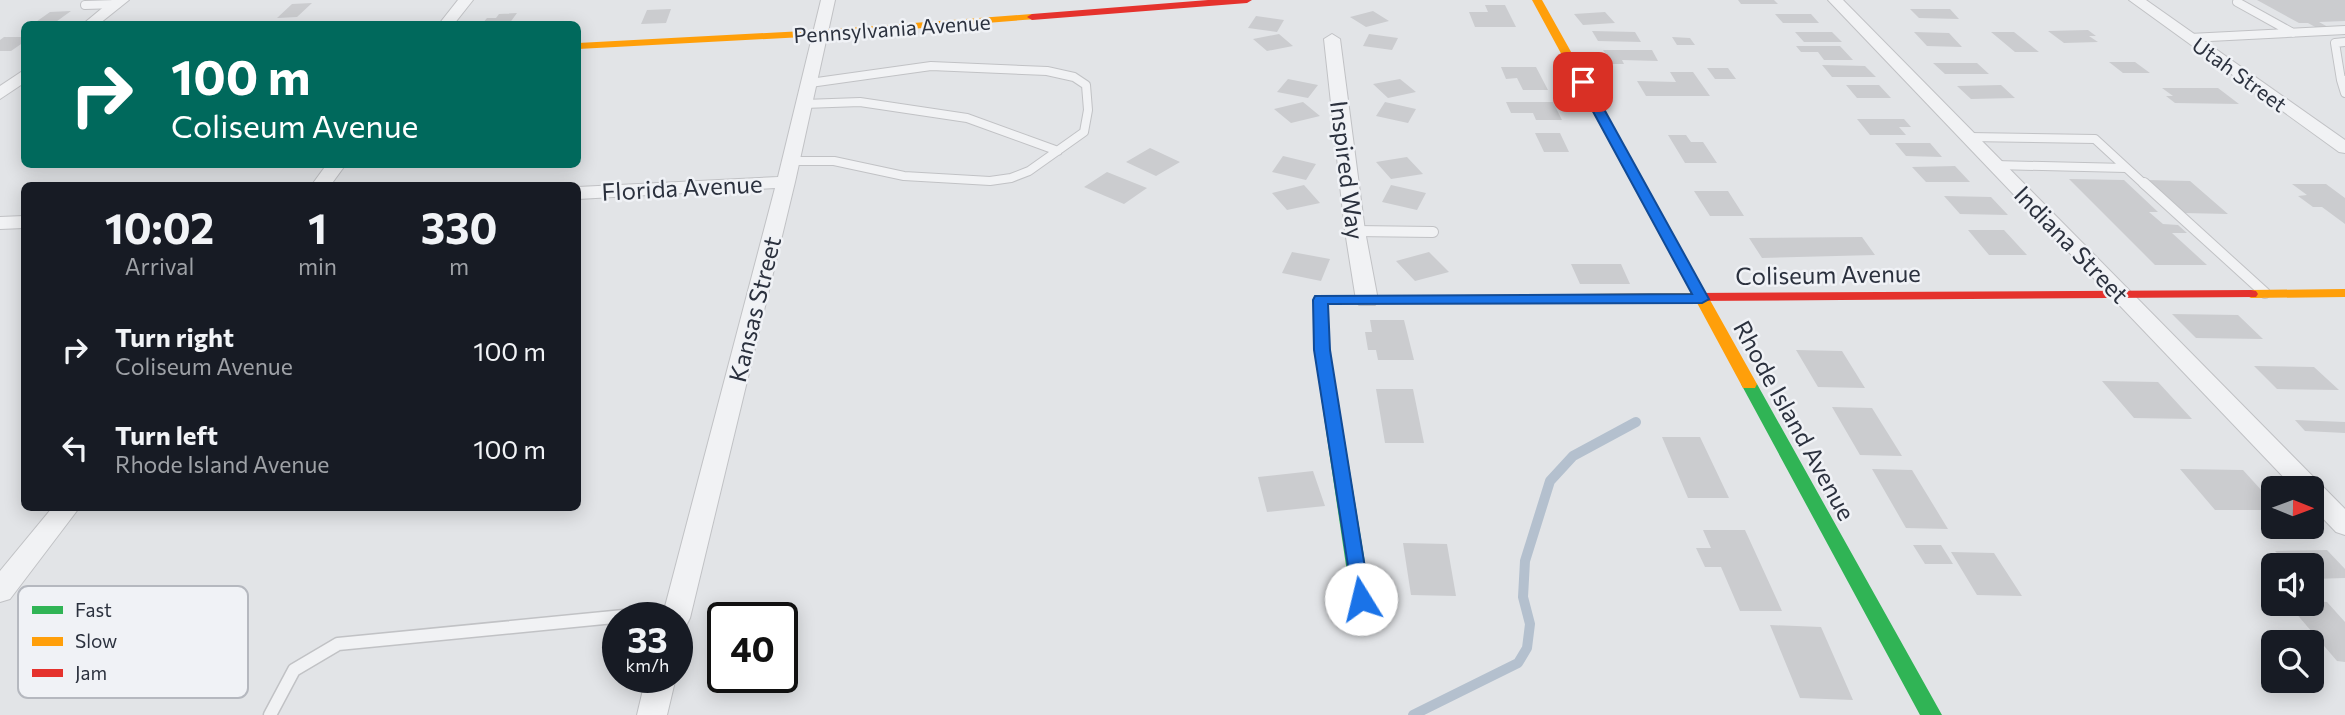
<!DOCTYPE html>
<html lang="en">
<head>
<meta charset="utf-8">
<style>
  :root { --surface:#171b24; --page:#242831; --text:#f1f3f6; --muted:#9ea1a6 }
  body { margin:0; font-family:Commissioner,sans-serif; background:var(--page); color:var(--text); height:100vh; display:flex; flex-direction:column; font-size:26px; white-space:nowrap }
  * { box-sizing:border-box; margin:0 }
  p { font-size:23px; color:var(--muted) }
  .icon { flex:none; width:38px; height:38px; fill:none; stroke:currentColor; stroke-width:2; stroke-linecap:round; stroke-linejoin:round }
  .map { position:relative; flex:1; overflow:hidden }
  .drawer { position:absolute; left:21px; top:182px; width:560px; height:329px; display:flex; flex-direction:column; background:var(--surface); border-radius:10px; box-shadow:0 4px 18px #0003 }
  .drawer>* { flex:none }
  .banner { position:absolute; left:21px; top:21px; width:560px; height:147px; border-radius:10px; box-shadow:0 4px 18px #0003; background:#00695c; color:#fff; overflow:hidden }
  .needle { width:46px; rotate:91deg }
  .controls { position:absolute; left:2261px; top:476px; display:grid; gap:14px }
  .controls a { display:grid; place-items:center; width:63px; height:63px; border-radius:10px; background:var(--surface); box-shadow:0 4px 18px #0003; font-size:35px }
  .speed { position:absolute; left:602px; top:602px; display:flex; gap:14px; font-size:35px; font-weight:700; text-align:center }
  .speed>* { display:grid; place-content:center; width:91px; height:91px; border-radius:50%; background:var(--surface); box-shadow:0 4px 18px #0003; line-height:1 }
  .speed small { font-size:18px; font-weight:400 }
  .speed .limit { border:4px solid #111; border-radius:10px; background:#fff; color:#111 }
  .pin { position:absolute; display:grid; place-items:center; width:60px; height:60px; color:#fff; margin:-30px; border-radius:14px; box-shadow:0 4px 10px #0006 }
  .me { position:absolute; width:77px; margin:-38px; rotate:351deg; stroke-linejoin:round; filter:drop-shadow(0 0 5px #0008) }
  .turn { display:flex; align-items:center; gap:24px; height:147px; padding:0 35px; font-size:32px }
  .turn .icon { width:91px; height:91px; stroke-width:2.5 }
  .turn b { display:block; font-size:49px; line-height:60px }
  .eta { display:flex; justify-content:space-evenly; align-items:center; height:119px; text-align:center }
  .eta b { font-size:42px; font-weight:700; line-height:49px }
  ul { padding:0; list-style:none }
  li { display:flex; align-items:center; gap:21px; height:98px; padding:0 35px }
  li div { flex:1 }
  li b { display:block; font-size:26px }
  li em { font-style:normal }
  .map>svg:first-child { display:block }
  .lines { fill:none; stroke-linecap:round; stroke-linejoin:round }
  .stream { stroke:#b4c0ce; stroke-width:10 }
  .building { fill:#cbcccf }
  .lane-far2-casing { stroke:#c1c2c5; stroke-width:10 }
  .lane-far1-casing { stroke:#c1c2c5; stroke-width:12 }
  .lane-casing { stroke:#c1c2c5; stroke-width:15 }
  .street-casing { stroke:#c1c2c5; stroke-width:2 }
  .lane-far2 { stroke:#f1f2f4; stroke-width:8 }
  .lane-far1 { stroke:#f1f2f4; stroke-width:10 }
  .lane { stroke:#f1f2f4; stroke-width:12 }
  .street { fill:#f1f2f4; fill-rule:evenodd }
  .fast { fill:#30b455; fill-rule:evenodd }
  .slow { fill:#ff9f0a; fill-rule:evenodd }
  .jam { fill:#e5322d; fill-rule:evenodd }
  .route { fill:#1a73e8; stroke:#114b97; stroke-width:2 }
  .labels { text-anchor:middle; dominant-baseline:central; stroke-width:5; stroke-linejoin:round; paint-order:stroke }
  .far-street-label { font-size:21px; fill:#2b313e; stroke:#f0f2f6 }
  .street-label { font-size:24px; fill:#2b313e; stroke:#f0f2f6 }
  .key { fill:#f0f2f6; stroke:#b5b8bf; stroke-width:2 }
  .key-label { font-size:19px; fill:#2b313e }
</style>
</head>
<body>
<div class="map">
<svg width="2345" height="715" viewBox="0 0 2345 715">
  <rect width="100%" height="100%" fill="#e2e4e7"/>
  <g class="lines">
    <path class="stream" d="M1413,715L1518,663L1527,648L1530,624L1523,597L1525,561L1550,481L1573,456L1636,422"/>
  </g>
  <path class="building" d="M1738,0H1774L1778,4H1741Z
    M2257,0H2345V21L2319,22L2328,27L2317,28L2308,23H2299Z
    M312,3L297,17L277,18L292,4Z
    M1485,5H1505L1516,27H1475L1469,12H1488Z
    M671,9L666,23L641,24L647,10Z
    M1910,9H1950L1959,19L1919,18Z
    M71,11L53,24H33L50,12Z
    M1373,11L1389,21L1366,27L1350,17Z
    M1605,12L1615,23L1583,25L1574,14Z
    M517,13L509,24H482L487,18H496L499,14Z
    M1775,14H1811L1819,23H1783Z
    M1256,16L1284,20L1277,32L1248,28Z
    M2088,30L2096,36H2089L2098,42L2064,43L2048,31Z
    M1592,31L1635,32L1641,42L1598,41Z
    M1795,32H1832L1842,42H1804Z
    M1914,32L1949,33L1962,47L1927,46Z
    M1991,32H2014L2039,52H2015Z
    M1279,34L1293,46L1267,51L1253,39Z
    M1369,34L1398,38L1392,50L1363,46Z
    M4,37H24V42L11,51H0V40Z
    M1672,37L1690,38L1695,45H1677Z
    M1796,46H1840L1853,60H1824L1818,52H1801Z
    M1603,50H1652L1658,61L1622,60L1624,64H1611Z
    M2109,62H2135L2150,73H2123Z
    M1933,63H1977L1989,74H1945Z
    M1822,65L1865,66L1876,77H1832Z
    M1501,67H1536L1548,90H1523L1517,78L1506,79Z
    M1707,68H1728L1736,79H1715Z
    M1670,72H1693L1710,96H1646L1637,81L1676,82Z
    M1288,79L1318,85L1308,98L1277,92Z
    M1400,79L1416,92L1388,98L1373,84Z
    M1846,85H1879L1891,98H1857Z
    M2001,85L2015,98L1971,99L1957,86Z
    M2162,88H2218L2239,104L2175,103L2166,96H2173Z
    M1303,102L1320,116L1291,123L1274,109Z
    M1385,102L1416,109L1408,123L1376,116Z
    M1506,102H1553L1562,120H1536L1533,113H1511Z
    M1857,119H1904L1911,127H1899L1906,135H1870Z
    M1535,133H1560L1569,152H1544Z
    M1668,135H1686L1691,142H1703L1717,163H1685Z
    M1895,143H1930L1942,157L1906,156Z
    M1150,148L1180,162L1156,176L1126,162Z
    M1283,156L1316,164L1306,180L1272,172Z
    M1407,157L1423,174L1391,179L1376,162Z
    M1955,166L1970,182H1926L1912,167Z
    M1107,172L1147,188L1124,204L1084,187Z
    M2069,179L2124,180L2158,212H2149L2163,224L2178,225L2187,233H2172L2207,265H2155Z
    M2147,180L2190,181L2228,214L2184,213Z
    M2292,184H2326L2345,198V224L2322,207H2313L2298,196L2307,195Z
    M1304,185L1320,203L1287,210L1272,193Z
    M1391,185L1426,193L1417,210L1382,202Z
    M1694,191H1728L1744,216H1710Z
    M1944,196L1991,197L2008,215L1960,214Z
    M1968,230H2004L2027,255H1989Z
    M1862,237L1875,255L1762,258L1749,238Z
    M1292,252L1330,259L1321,281L1282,273Z
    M1429,252L1449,272L1415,281L1396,261Z
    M1571,264H1621L1630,284H1580Z
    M2172,314L2238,315L2263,339L2196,338Z
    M1370,320H1404L1414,360H1378L1376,350H1368L1365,332H1372Z
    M1796,350L1842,351L1865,388L1818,387Z
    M2254,366L2314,367L2339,390L2277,389Z
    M2102,381L2158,382L2192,419L2134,418Z
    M1376,389H1413L1424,443H1385Z
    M1832,407L1872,408L1902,456L1860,455Z
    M2295,420L2345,422V433L2305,431Z
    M1662,437H1700L1729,498H1688Z
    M1872,469L1912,470L1948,529L1906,528Z
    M2180,469L2243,470L2273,503V510H2215Z
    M1313,471L1325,506L1267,512L1258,477Z
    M1703,530H1745L1782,611H1740L1721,567H1705L1696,548H1711Z
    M1403,543L1447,544L1456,596L1411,595Z
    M1913,545H1941L1953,564H1925Z
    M2327,550L2345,569V578L2312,579V565H2288L2275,551Z
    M1951,552L1994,553L2022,596L1977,595Z
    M2312,601L2327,602L2345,622V662L2337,661L2288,604H2312Z
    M1770,625L1821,627L1853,700L1800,698Z"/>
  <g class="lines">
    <defs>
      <path id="lane-far2" d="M2237,2L2293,33
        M85,5L117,4
        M2190,38L2345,30
        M2341,80L2335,43L2345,42
        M2345,80H2341L2345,93
        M804,104L860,102L967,118L1058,151
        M1968,137L2095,139L2145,185
        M791,161H834L904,176L990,181L1011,178L1029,171L1084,132L1088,110L1086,85L1074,77L1047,71L931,66L810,83
        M1995,165L2126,168"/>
      <path id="lane-far1" d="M2144,183L2265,293
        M1355,231L1433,232"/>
      <path id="lane" d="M270,715L294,670L338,644L675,611"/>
      <path id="street" d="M112,0H129L99,24H83Z
        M458,0H473L454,24H439Z
        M821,0H835L795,182L690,618L686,626L677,629V618H662L775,188L578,199V187L778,177Z
        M1828,0H1843L2345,509V535L2336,532L2312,507V488H2294Z
        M2129,0H2146L2345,140V153L2339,152Z
        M1332,34L1340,39L1365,231L1378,300L1375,305H1359L1356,300L1345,231L1324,39Z
        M24,70V83L0,99V86Z
        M327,164H346L330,186H311Z
        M24,216V228L0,229V217Z
        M52,508H79L10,599L0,602V571Z
        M646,677H676L667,715H637Z"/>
    </defs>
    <use href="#lane-far2" class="lane-far2-casing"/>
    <use href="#lane-far1" class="lane-far1-casing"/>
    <use href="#lane" class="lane-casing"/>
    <use href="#street" class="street-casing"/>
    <use href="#lane-far2" class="lane-far2"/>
    <use href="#lane-far1" class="lane-far1"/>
    <use href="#lane" class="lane"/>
    <use href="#street" class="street"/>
    <path class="fast" d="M1320,296H1333L1340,300L1338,303L1328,304L1330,350L1371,599L1368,604L1361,607L1354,604L1351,599L1314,350L1313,300Z
      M1749,379L1757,384L1942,715H1920L1741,384Z"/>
    <path class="slow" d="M1532,0H1542L1757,384L1755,388H1743L1696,301L1333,304L1326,300L1333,296L1691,293Z
      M1032,14L1037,17L1036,19L822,36L578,49V43L822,30Z
      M2345,289V297L2251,298L2244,294L2251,290Z"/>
    <path class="jam" d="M1208,0H1252L1247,3L1032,20L1027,17L1032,14Z
      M2251,290L2256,291L2258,294L2256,297L1692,301L1685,297L1692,293Z"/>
  </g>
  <path class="route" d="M1583,78L1589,82L1709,299L1702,303L1328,304L1330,350L1370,599L1368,604L1361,606L1354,604L1314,350L1313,300L1315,296L1692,294L1577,82Z"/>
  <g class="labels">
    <g class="far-street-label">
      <text transform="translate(892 28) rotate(-4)">Pennsylvania Avenue</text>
      <text transform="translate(2240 74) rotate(36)">Utah Street</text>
    </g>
    <g class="street-label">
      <text transform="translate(1348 170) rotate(83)">Inspired Way</text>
      <text transform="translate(682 187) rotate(-3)">Florida Avenue</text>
      <text transform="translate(2072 244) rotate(46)">Indiana Street</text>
      <text transform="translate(1828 274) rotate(-1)">Coliseum Avenue</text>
      <text transform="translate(754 309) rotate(-76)">Kansas Street</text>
      <text transform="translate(1795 420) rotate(61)">Rhode Island Avenue</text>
    </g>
  </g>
  <rect x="18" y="586" width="230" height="112" rx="10" class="key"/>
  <rect x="32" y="606" width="31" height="8" fill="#30b455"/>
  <rect x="32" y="637" width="31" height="9" fill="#ff9f0a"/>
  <rect x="32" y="669" width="31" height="8" fill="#e5322d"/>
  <g class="key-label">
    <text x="75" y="617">Fast</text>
    <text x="75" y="648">Slow</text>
    <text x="75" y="680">Jam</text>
  </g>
</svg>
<div class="controls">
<a><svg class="needle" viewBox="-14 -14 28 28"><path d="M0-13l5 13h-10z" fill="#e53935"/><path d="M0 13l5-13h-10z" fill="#9ea1a6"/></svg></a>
<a><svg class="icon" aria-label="sound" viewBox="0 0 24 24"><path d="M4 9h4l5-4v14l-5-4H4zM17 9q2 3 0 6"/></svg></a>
<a><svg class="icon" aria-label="search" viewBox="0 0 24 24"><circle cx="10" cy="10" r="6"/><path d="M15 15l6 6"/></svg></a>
</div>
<div class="speed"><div>33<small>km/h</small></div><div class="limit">40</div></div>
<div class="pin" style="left:1583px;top:82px;background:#d93025"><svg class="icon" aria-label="arrive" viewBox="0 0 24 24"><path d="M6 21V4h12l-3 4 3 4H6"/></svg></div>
<svg class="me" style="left:1361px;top:599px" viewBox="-20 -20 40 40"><circle r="19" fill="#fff"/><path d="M0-13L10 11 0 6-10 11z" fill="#1a73e8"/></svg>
<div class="banner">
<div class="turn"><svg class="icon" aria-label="right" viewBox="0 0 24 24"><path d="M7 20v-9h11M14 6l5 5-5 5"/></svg><div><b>100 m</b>Coliseum Avenue</div></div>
</div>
<section class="drawer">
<div class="eta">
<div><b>10:02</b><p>Arrival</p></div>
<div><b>1</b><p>min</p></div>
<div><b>330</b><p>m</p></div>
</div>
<ul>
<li><svg class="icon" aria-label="right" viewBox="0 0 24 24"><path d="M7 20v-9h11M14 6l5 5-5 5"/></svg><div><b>Turn right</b><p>Coliseum Avenue</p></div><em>100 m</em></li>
<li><svg class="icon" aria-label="left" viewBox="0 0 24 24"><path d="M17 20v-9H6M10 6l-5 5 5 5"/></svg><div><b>Turn left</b><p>Rhode Island Avenue</p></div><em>100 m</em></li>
</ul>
</section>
</div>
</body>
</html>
